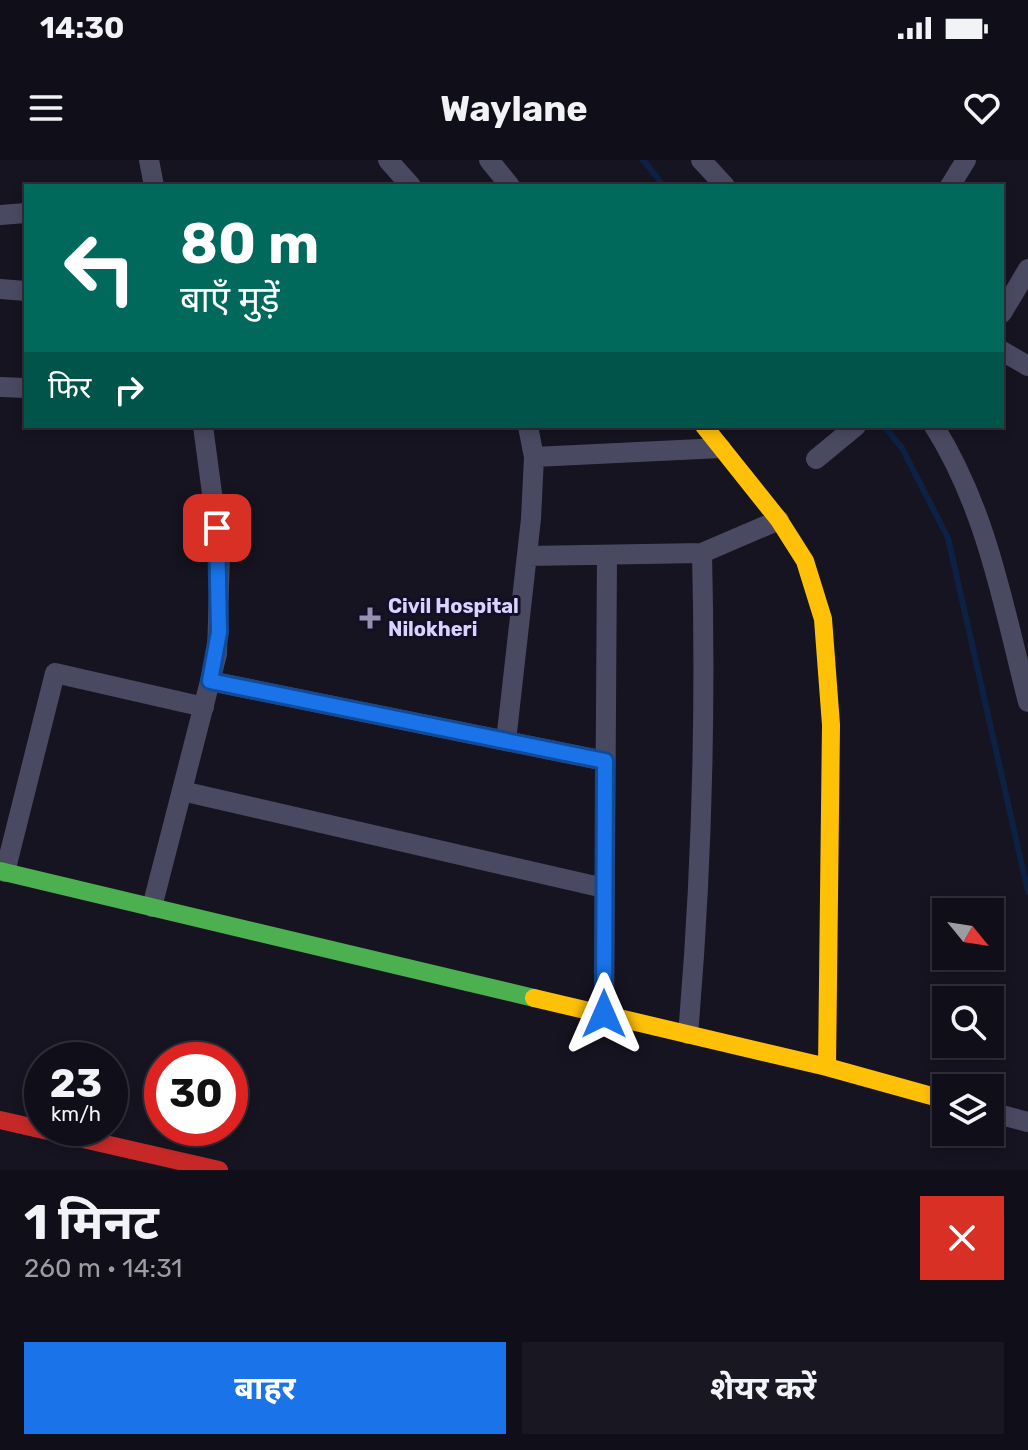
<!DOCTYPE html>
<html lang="hi">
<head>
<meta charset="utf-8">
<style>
  :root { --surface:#100f19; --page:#191822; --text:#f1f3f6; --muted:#9c9ca2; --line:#302f38; --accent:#1a73e8 }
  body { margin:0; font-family:Rubik,"Noto Sans Devanagari",sans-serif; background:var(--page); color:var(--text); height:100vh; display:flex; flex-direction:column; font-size:30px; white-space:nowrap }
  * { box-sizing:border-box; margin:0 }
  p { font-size:26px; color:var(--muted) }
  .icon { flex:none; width:44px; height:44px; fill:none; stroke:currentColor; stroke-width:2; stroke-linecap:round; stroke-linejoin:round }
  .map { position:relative; height:1010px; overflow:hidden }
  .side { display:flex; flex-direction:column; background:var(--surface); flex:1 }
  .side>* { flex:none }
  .banner { position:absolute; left:24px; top:24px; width:980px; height:244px; border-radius:0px; box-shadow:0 4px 12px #0003,0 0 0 2px var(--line); background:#00695c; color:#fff; overflow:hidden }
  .needle { width:52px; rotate:120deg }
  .controls { position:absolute; left:932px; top:738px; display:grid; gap:16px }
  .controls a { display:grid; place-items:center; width:72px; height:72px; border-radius:0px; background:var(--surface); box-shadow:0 4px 12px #0003,0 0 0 2px var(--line); font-size:40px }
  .speed { position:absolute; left:24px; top:882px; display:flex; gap:16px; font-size:40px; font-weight:700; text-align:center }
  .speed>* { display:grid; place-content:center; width:104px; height:104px; border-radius:50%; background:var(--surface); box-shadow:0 4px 12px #0003,0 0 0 2px var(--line); line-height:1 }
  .speed small { font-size:20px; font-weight:400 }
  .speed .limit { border:12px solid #d22; background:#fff; color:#111 }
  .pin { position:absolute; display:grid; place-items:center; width:68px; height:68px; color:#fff; margin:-34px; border-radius:16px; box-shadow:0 4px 12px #0006 }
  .me { position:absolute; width:88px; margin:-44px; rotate:0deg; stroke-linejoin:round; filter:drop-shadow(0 0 6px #0008) }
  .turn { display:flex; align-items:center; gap:28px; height:168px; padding:0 24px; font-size:36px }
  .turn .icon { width:104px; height:104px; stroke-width:2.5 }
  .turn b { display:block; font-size:56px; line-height:68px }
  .then { display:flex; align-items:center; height:76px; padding:0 24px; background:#0003; gap:16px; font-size:30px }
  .round { display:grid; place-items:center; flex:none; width:84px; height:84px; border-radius:0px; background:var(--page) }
  .overview { display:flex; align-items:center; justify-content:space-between; height:136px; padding:0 24px }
  h1 { font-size:48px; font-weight:700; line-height:60px }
  .action { display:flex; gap:16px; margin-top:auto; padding:16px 24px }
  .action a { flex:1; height:92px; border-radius:0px; background:var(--accent); color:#fff; font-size:32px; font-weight:700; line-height:92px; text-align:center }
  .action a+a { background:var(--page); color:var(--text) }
  .status { display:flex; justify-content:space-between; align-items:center; height:56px; padding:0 40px; background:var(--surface); direction:ltr }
  .status svg { height:22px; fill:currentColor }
  header { display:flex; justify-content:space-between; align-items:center; height:104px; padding:0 24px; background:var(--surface); font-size:36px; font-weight:700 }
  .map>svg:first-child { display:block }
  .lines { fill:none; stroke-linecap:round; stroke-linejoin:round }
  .stream { stroke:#0d2144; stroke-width:6 }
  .street { stroke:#4a4962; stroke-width:20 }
  .fast { stroke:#4caf50; stroke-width:18 }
  .slow { stroke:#ffc107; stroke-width:18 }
  .jam { stroke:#c62828; stroke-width:18 }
  .route-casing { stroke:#114b97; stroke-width:20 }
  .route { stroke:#1a73e8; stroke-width:14 }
  .poi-dot { fill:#9591b1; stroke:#130f26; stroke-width:3 }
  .labels { text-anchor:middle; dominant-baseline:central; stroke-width:6; stroke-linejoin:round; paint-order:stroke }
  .poi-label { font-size:20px; font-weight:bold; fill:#d9d4ff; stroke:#130f26; text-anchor:start }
</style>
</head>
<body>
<div class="status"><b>14:30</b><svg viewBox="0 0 49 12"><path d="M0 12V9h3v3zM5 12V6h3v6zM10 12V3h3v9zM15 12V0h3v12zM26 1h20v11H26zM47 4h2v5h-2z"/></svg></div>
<header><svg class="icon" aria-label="menu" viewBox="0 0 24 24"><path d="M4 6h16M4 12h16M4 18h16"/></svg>Waylane<svg class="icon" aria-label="heart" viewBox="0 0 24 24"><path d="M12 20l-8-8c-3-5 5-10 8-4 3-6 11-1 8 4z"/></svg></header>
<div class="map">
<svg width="1028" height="1010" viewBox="0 0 1028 1010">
  <rect width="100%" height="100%" fill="#161421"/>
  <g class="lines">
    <path class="stream" d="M643,0L664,26
      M884,266L902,288L948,378L1028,732"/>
    <path class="street" d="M149,0L154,26
      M388,0L411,26
      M489,0L510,26
      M701,0L725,26
      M950,26L966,0
      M0,55L26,53
      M0,129L26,131
      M1002,153L1028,109
      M1002,191L1028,206
      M0,227L26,228
      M934,266C987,350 1004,448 1028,542
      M534,297L721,288
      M816,299L856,266
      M527,396L702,393L779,360
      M210,521L605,601
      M506,581L531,359L534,297L528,266
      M182,631L604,728
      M5,712L55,513L204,547
      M152,747L217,494L220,393L203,266
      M604,854L607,396
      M688,874C702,712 706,555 702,393
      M990,952L1028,962"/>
    <path class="fast" d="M0,711L534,838"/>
    <path class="slow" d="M704,266L779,360L805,401L823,459L831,565L827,907
      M534,838L827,907L946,940"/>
    <path class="jam" d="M0,960L219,1010"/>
  </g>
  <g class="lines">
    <defs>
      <path id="route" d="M217,368L219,472L210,521L605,601L604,854"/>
    </defs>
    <use href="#route" class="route-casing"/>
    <use href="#route" class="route"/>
  </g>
  <path class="poi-dot" d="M366 446h8v8h8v8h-8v8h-8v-8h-8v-8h8z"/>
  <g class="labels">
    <g class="poi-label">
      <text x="388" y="446">Civil Hospital<tspan x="388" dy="23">Nilokheri</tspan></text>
    </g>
  </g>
</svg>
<div class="controls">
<a><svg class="needle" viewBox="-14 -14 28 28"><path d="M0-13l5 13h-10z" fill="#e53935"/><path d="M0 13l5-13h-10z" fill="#9c9ca2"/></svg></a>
<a><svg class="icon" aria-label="search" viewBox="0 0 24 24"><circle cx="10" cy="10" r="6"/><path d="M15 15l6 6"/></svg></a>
<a><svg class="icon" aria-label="layers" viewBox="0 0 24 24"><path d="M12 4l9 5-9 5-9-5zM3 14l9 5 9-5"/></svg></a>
</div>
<div class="speed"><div>23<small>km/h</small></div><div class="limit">30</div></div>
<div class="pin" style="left:217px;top:368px;background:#d93025"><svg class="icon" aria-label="arrive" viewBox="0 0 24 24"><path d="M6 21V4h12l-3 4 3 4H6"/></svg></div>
<svg class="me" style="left:604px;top:854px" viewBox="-20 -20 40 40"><path d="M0-17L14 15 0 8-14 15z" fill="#1a73e8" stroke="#fff" stroke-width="4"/></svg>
<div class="banner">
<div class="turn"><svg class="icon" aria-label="left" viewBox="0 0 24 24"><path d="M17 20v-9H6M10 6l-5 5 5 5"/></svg><div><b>80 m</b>बाएँ मुड़ें</div></div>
<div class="then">फिर<svg class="icon" aria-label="right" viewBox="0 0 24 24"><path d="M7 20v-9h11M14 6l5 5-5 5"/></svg></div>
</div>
</div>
<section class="side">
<div class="overview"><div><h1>1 मिनट</h1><p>260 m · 14:31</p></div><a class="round" style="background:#d93025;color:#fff"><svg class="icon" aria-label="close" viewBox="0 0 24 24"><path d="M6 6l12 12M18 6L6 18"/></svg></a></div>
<div class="action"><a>बाहर</a><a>शेयर करें</a></div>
</section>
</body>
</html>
